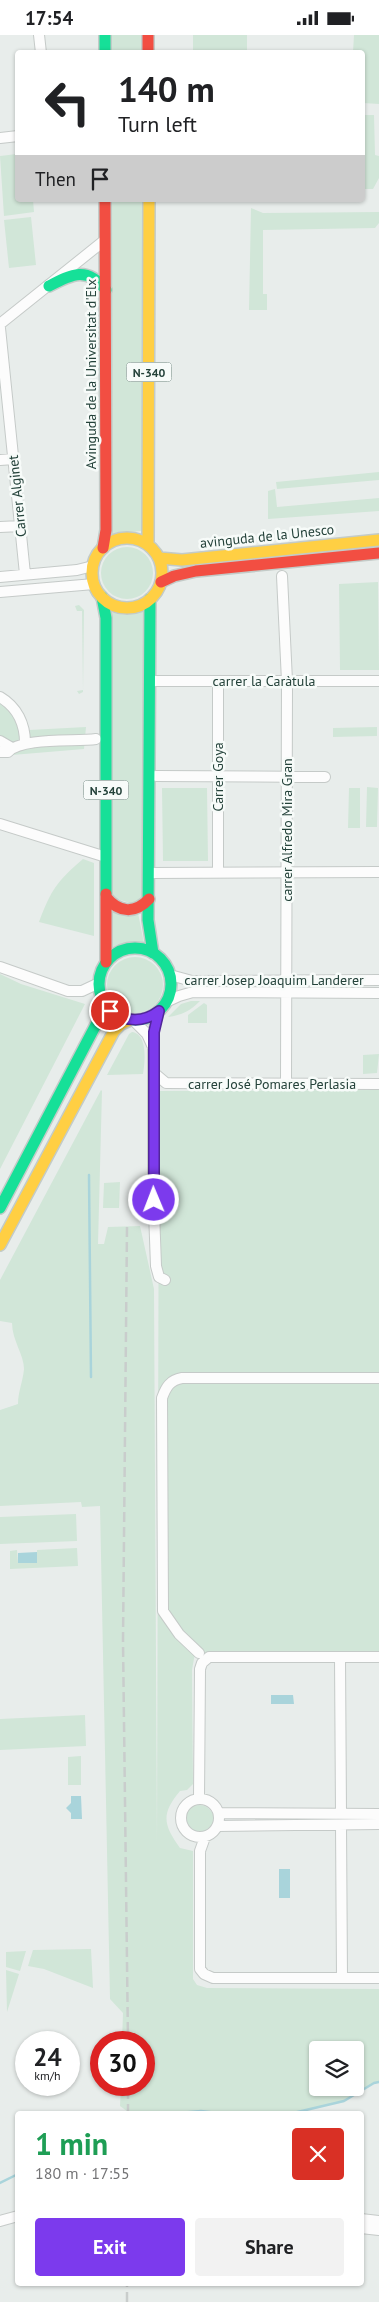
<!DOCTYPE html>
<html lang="en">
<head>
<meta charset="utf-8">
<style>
  :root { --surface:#fff; --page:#f2f2f2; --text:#202124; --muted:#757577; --accent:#7c3aed }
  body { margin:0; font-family:"PT Sans",sans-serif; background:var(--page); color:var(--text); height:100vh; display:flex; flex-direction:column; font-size:19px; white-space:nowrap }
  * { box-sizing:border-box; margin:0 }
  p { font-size:16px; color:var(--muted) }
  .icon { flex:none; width:28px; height:28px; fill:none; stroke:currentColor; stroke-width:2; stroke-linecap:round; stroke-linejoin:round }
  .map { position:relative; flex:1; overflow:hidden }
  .side { position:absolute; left:15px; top:2076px; width:349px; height:175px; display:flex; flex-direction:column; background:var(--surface); border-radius:5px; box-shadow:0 1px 4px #0004 }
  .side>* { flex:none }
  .guide { position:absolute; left:15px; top:15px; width:350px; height:152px; border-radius:5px; box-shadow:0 1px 4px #0004; background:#fff; color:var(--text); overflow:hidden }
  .tools { position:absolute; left:309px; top:2006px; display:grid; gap:10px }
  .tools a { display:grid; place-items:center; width:55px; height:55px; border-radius:5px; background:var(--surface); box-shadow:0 1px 4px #0004; font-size:25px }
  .speed { position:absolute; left:15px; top:1996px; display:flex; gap:10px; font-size:25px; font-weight:700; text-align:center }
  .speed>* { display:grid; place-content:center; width:65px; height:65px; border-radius:50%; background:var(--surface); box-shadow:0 1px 4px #0004; line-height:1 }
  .speed small { font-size:12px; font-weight:400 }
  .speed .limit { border:8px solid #d22; background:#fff; color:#111 }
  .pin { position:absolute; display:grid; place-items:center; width:42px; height:42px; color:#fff; margin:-21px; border:2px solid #fff; border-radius:50%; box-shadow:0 1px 5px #0007 }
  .me { position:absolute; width:55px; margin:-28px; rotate:359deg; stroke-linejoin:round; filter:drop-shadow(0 0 4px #0008) }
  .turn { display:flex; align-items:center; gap:18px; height:105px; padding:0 20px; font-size:22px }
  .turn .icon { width:65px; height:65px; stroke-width:2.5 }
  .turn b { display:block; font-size:35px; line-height:42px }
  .then { display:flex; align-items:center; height:48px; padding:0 20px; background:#0003; gap:10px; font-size:19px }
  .round { display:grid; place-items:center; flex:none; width:52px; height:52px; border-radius:5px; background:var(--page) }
  .headline { display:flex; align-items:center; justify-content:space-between; height:85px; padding:0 20px }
  h1 { font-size:30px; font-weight:800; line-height:38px; color:#1e9e55 }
  .button { display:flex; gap:10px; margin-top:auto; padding:10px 20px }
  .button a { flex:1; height:58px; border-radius:5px; background:var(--accent); color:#fff; font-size:20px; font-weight:800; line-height:58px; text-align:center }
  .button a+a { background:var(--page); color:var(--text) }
  .status { display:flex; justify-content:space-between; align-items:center; height:35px; padding:0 25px; background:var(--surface); direction:ltr }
  .status svg { height:14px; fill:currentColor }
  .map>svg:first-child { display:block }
  .green { fill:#d1e6d8; fill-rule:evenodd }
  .water { fill:#a9d4db }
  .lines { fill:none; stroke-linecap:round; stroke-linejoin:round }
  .stream { stroke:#a9d4db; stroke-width:2.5 }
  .street-casing { stroke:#c5cac8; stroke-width:12 }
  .fast-casing { stroke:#c3cbc8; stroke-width:14 }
  .slow-casing { stroke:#c3cbc8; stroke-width:14 }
  .jam-casing { stroke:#c3cbc8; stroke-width:14 }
  .street { stroke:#fcfcfc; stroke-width:10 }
  .fast { stroke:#16e098; stroke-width:11 }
  .slow { stroke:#ffcf43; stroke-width:11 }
  .jam { stroke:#f24e42; stroke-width:11 }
  .rail { stroke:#c9cdcc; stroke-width:2.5; stroke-dasharray:10 5; stroke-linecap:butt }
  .route-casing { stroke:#51269a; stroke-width:12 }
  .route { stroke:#7c3aed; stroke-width:9 }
  .labels { text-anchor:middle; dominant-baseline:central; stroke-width:5; stroke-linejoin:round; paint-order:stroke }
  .shield { fill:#f7fbf9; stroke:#637a73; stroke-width:1 }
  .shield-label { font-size:12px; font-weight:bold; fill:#24423a }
  .street-label { font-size:14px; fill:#24423a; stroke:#f7fbf9 }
</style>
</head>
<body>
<div class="status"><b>17:54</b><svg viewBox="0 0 49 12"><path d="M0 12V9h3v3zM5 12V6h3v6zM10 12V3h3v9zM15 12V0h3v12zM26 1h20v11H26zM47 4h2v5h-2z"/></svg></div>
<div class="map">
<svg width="379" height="2267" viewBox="0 0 379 2267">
  <rect width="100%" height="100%" fill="#e8edeb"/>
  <path class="green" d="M110,0H145V17H110Z
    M193,0H247V17H193Z
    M354,0H379V69L363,68L362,18L353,17Z
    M363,80H374L375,120L379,121V143L373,154H363Z
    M17,119L18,165H33L34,177L4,181L0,121Z
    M111,165H146L149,495L112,499Z
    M251,173L263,178L379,177V188L375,193L263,195V259H267V275H249Z
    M31,182L36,230L9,233L4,185Z
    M379,437V445L277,454L276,447Z
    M275,454L277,472L379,463V476L268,484V456Z
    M101 538a26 26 0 1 1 52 0a26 26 0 1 1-52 0Z
    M378,547L379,635H340L339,549Z
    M79,570L84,575L83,657L79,659L77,656L83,655L82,576H77L75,571Z
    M143,576L145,862L136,870L111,862L109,577L126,580Z
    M0,659L21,677L29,695L86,692L84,714L0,721Z
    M377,692V701L333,702V693Z
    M367,752L378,753L377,792H366Z
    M162,753H207L208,826H163Z
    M349,753H360V793H348Z
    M83,824L94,828V901L39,887C51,855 57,846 83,824Z
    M112,876L138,878L144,908L125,909L111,915Z
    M107 950a28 28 0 1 1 56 0a28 28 0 1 1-56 0Z
    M0,939L21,949L85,969L0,1134Z
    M191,966H200C190,976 182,980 168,982L181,969Z
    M204,968L207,970V988H188V980Z
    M132,997C148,999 145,1027 143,1039L107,1040L129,999Z
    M379,1019L377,1038L363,1039V1020Z
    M101,1055L102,1056L98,1209H104L108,1192L140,1191L154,1254L157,1810L159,1056L379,1055V1619L201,1624L195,1618L192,1635L193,1749L187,1755L180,1756C161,1779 163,1789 180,1813L193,1816V1944L197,1950L207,1953L379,1954V2047L374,2048L344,2066L289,2079H225L201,2076L131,2079L120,2071L121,2050H144V2008L122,2007L123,1978L110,1964L100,1471L82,1472L81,1467L0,1471V1375L18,1369C18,1357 23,1346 24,1334C24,1320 12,1305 12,1288L0,1286V1245ZM318,2015H355V2052H318Z
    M120,1147L119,1173H103L104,1148Z
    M76,1479L77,1506L0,1509V1482Z
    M77,1513L78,1531L10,1534V1516L17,1515L18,1528L37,1527V1515Z
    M85,1680L86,1711L0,1715V1684Z
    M81,1721V1750H68V1722Z
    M184 1785a15 15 0 1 1 30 0a15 15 0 1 1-30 0Z
    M91,1914L93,1953L44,1934L28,1931L33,1915Z
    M26,1916L20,1936L6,1932V1917Z
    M6,1935L19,1939L7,1977Z"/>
  <path class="water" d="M37,1517V1528H18V1518Z
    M271,1660H293L294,1669H271Z
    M71,1761H81L82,1784H71V1778L66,1773L71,1768Z
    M279,1834H290V1863H279Z"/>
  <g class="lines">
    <path class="stream" d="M89,1140L91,1342
      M168,2079L201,2076L225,2079
      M289,2079L344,2066L374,2048L379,2047
      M0,2148L18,2139"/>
    <defs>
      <path id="street" d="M39,0L41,18
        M0,103L18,101
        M0,289L105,205
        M0,293L25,539
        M0,425L14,424
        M0,492L21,491
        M282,541L287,646L286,1049
        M0,542L77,535L93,531
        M0,557L94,549
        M149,646H379
        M218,646V837
        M0,662C17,672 25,689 25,708
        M0,706L12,713
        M0,717H8C22,702 75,707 96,704
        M156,741L325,742
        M0,789L106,822
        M149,838L379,837
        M0,932L68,956H82L99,948
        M170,940L192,946L379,945
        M166,967L179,961L193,957L379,958
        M159,976L153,997V1149L156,1231L159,1242L165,1245
        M134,986L147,999L152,1010
        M153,1037L166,1048L379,1049
        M199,1618L179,1599L163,1576L162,1363C166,1352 170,1345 182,1343H379
        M340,1622L341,1779
        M199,1763L200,1634L202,1628L209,1622H379
        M181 1783a19 19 0 1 1 38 0a19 19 0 1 1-38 0Z
        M219,1778L379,1779
        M341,1790L342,1943
        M218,1791L379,1789
        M205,1802L200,1816V1934L204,1939L213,1943H379
        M361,2184L379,2186
        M0,2186L18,2181
        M361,2193L379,2195"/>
      <path id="fast" d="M105,0V18
        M49,251C72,239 87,231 106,255
        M102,562L106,583V859
        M150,564L148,885L153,918
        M99 949a36 36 0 1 1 72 0a36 36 0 1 1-72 0Z
        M0,1173L100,982L104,969"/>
      <path id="slow" d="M92 538a35 35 0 1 1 70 0a35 35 0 1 1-70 0Z
        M148,510L149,165
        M159,523L182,525L379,505
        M0,1210L114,996L121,989L130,985"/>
      <path id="jam" d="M148,0V18
        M103,513L106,495L105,165
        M161,547L174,541L196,536L379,518
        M106,859V927
        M106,862C119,878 135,879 149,864"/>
    </defs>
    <use href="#street" class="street-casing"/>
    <use href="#fast" class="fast-casing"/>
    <use href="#slow" class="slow-casing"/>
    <use href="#jam" class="jam-casing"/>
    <use href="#street" class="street"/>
    <use href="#fast" class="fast"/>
    <use href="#slow" class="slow"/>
    <use href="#jam" class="jam"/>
    <path class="rail" d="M127,1192L123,1606L128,2008
      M128,2079V2050
      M127,2267V2249"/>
  </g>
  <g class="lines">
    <defs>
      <path id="route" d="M110,976C126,987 143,988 159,976L154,997V1165"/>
    </defs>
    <use href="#route" class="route-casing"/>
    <use href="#route" class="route"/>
  </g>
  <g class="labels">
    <g class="shield">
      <rect x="126.5" y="327.5" width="45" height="19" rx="4"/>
      <rect x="83.5" y="745.5" width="45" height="19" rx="4"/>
    </g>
    <g class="shield-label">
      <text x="149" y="337">N-340</text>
      <text x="106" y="755">N-340</text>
    </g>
    <g class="street-label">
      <text transform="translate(91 339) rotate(-90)">Avinguda de la Universitat d'Elx</text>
      <text transform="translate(17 461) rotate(-96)">Carrer Alginet</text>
      <text transform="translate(267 501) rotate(-6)">avinguda de la Unesco</text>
      <text x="264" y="646">carrer la Caràtula</text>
      <text transform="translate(218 742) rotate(-90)">Carrer Goya</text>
      <text transform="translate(287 795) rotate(-90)">carrer Alfredo Mira Gran</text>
      <text x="274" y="945">carrer Josep Joaquim Landerer</text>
      <text x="272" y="1049">carrer José Pomares Perlasia</text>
    </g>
  </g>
</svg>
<div class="tools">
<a><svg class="icon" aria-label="layers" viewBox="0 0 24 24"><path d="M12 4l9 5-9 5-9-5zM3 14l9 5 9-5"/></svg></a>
</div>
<div class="speed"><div>24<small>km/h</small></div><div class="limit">30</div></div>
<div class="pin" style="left:110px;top:976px;background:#d93025"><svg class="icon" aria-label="arrive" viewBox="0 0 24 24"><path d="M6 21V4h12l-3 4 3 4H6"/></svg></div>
<svg class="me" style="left:154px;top:1165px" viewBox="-20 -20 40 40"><circle r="17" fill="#7c3aed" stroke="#fff" stroke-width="3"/><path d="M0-11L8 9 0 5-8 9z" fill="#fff"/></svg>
<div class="guide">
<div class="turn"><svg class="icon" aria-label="left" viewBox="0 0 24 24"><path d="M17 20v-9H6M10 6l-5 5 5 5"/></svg><div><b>140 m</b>Turn left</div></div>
<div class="then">Then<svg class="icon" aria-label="arrive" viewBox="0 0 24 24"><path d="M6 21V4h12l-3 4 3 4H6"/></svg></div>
</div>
<section class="side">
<div class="headline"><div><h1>1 min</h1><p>180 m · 17:55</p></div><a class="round" style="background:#d93025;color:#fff"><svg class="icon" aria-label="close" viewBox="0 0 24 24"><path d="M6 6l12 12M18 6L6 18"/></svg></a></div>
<div class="button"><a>Exit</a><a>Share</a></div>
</section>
</div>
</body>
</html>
